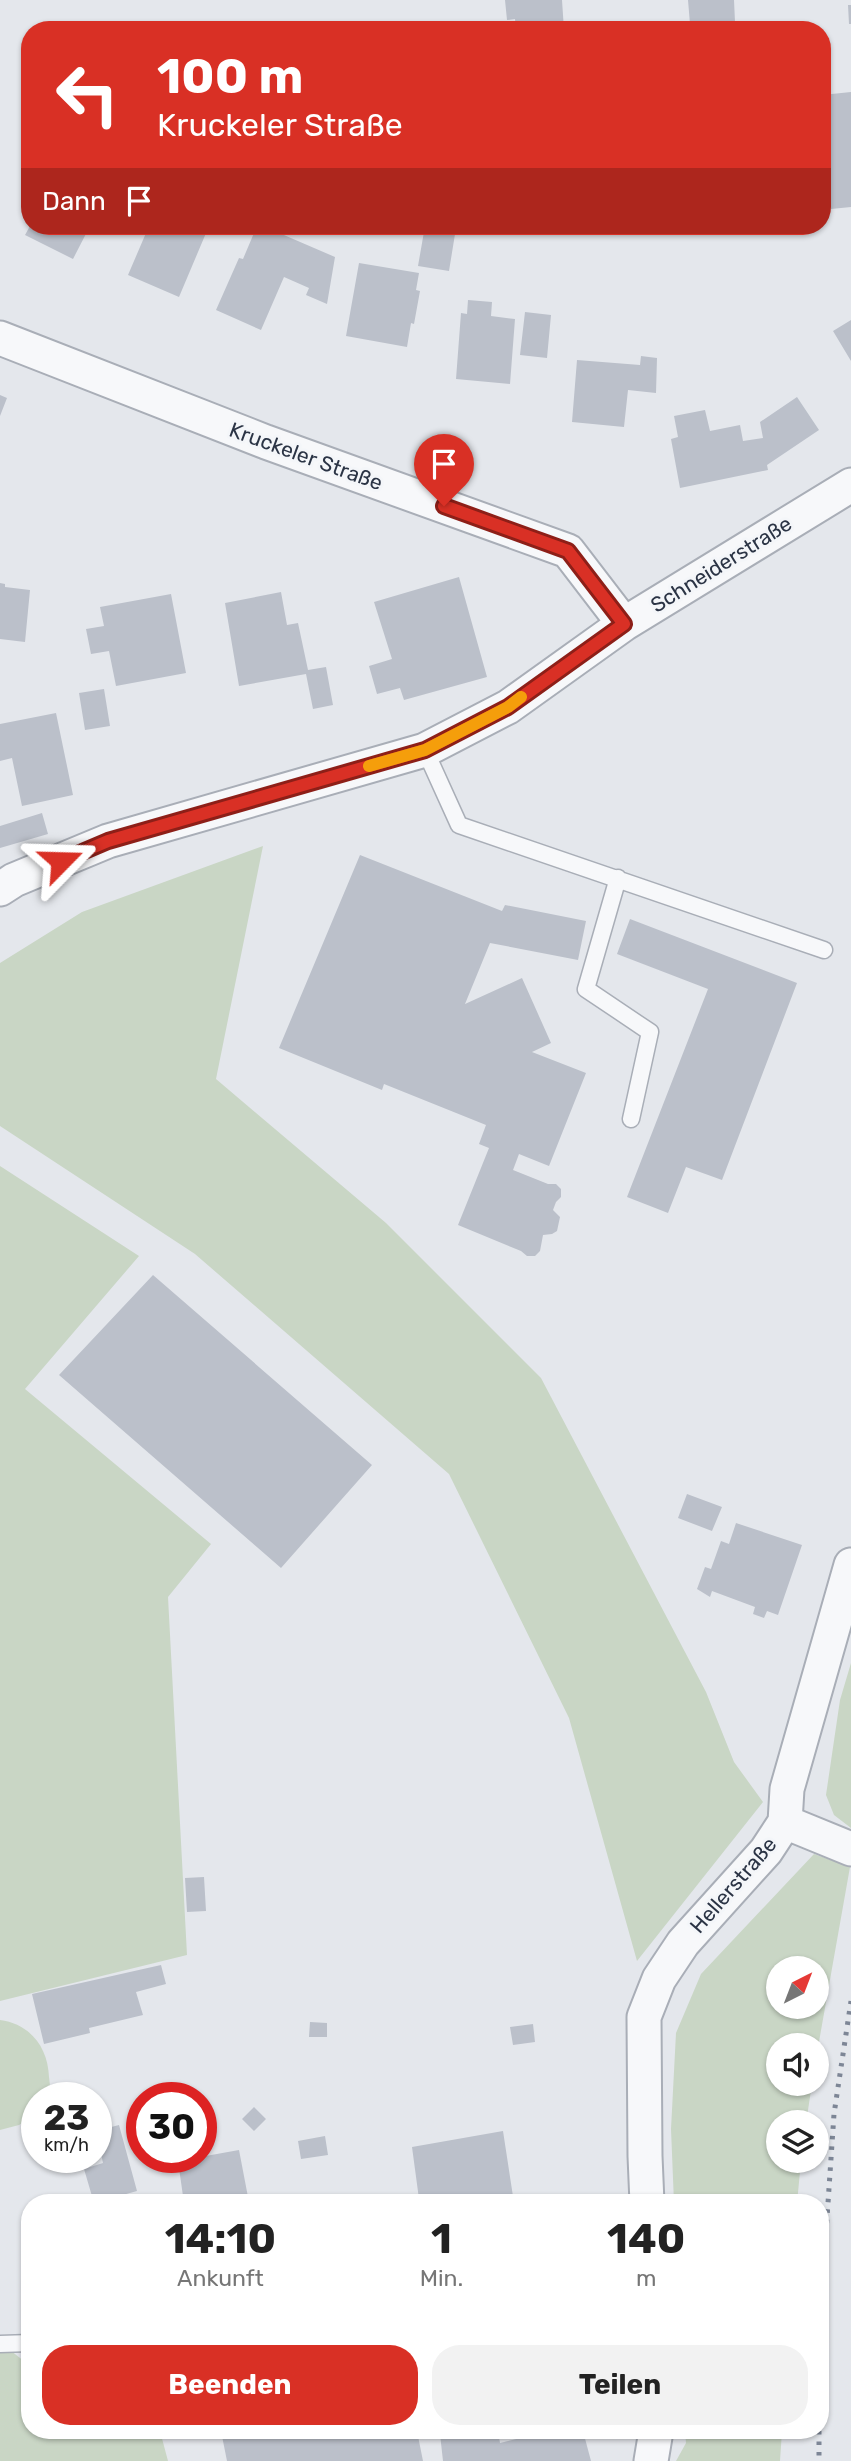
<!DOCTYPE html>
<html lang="de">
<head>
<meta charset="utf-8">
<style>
  :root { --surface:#fff; --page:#f2f2f2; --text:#222; --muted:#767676; --accent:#d93025 }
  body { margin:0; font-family:Rubik,sans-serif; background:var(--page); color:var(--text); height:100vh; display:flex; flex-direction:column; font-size:26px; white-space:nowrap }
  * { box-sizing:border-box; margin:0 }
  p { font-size:23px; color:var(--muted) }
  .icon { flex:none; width:38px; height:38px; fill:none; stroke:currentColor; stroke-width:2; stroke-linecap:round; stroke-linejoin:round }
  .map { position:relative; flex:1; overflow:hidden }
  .drawer { position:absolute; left:21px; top:2194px; width:808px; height:245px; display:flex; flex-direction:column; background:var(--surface); border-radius:28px; box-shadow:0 2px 5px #0004 }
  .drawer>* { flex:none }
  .banner { position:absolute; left:21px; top:21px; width:810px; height:214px; border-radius:28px; box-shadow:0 2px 5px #0004; background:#d93025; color:#fff; overflow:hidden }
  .needle { width:46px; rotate:42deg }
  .controls { position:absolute; left:766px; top:1956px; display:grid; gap:14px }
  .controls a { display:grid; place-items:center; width:63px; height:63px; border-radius:50%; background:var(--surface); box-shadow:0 2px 5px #0004; font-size:35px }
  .speed { position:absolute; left:21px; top:2082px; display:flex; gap:14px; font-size:35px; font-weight:700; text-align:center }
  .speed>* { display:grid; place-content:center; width:91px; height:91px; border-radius:50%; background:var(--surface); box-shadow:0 2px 5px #0004; line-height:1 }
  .speed small { font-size:18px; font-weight:400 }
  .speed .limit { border:10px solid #d22; background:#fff; color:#111 }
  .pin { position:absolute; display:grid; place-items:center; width:60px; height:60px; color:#fff; margin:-72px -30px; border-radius:50% 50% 50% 0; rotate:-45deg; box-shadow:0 0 7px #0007 }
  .pin .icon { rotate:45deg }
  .me { position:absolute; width:77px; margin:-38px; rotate:68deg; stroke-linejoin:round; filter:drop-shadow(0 0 5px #0008) }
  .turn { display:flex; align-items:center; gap:24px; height:147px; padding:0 21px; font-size:32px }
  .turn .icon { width:91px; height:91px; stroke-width:2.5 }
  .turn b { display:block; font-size:49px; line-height:60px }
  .then { display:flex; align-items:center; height:66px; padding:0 21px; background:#0003; gap:14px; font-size:26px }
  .eta { display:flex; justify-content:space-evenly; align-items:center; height:119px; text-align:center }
  .eta b { font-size:42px; font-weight:700; line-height:49px }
  .primary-button { display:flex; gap:14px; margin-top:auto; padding:14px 21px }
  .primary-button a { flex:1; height:80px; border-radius:28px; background:var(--accent); color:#fff; font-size:28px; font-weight:700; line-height:80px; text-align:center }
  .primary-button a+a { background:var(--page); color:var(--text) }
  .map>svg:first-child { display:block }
  .green { fill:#c9d6c5; fill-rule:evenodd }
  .building { fill:#bbc0ca }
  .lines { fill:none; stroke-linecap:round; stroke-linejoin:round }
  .lane-casing { stroke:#a9aeb7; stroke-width:19 }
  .street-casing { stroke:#a9aeb7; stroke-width:37 }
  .lane { stroke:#f7f8fa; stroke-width:16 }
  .street { stroke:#f7f8fa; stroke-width:33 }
  .rail { stroke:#7d8696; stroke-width:5; stroke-dasharray:3.5 7; stroke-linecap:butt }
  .route-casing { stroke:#8d1f18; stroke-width:18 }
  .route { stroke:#d93025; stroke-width:12 }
  .slow { stroke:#f59e0b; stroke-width:12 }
  .labels { text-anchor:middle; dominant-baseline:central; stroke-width:6; stroke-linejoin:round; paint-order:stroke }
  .street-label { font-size:21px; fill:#2b3445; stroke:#f4f6f9 }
</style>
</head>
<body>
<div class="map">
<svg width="851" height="2461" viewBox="0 0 851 2461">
  <rect width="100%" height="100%" fill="#e4e7ec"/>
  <path class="green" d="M263,846L216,1079L386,1223L541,1378L706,1692L734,1762L763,1802L637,1961L569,1718L449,1474L195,1254L0,1126V963L82,912Z
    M0,1166L139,1256L25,1389L211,1544L168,1597L187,1955L0,2001Z
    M851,1663V1828L834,1815L826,1795L840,1700Z
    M814,1854L850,1867L817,2053V2046H779V2084H812L806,2123H779V2161H801L797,2203H674L671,2129L676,2033L701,1974ZM779,1969H817V2007H779Z
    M0,2020C30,2024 48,2047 49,2077C50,2085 51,2091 47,2098H37V2114L19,2125L0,2130Z
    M0,2342L30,2366V2431H160L168,2461H0Z
    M685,2431H782L780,2461H676L686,2443Z"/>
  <path class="building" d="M505,0H562L564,30H516L515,19L507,20Z
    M688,0H734L735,22H725V30H671V25L690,24Z
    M848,5H851V24H849Z
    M851,92V207L831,209L822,131V95Z
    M30,226H90L73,259L25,235Z
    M149,226H209L179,297L128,275Z
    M257,226H263L335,257L327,304L306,295L309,288L284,277L261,330L216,310L239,258L243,259Z
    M425,226L456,228L449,271L418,266Z
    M359,263L419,273L416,290L420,291L414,324L411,323L407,347L346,336Z
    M468,300L492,302L491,316L515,319L510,384L456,379L461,313L467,314Z
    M525,312L551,315L547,358L520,355Z
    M851,320V361L833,331Z
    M641,356L657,358L656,393L628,390L624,427L572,422L577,360L640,365Z
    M0,395L7,398L0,416Z
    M797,397L819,430L767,465L768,470L680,488L671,439L678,437L674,416L705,410L710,431L740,425L743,441L763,438L760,422Z
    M459,577L487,677L404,700L400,688L377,694L369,666L392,659L374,602Z
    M0,583L5,584V587L30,590L25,642L0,639Z
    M281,592L287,625L298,623L308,670L326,667L333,705L313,709L306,674L239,686L225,603Z
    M171,594L186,673L116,686L109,651L91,654L86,629L104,626L100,607Z
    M104,689L110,726L85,730L79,693Z
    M56,713L73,795L22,806L12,758L0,761V724Z
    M42,813L48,834L0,848V826Z
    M360,855L502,911L505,905L586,921L578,960L490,943L465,1004L522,978L551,1043L532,1052L586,1073L549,1166L519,1154L513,1170L548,1184H556L561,1189V1197L556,1202L553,1210L560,1217L557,1231L552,1234L543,1235L540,1251L535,1256H527L521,1251L458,1225L489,1148L479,1144L486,1125L384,1084L382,1090L279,1048Z
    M630,919L797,983L722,1180L686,1167L668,1213L627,1197L708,989L617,954Z
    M153,1275L372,1465L281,1568L59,1375Z
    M687,1494L722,1507L712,1531L678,1518Z
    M736,1523L802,1545L778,1615L767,1611L764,1618L753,1614L755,1607L712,1591L710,1597L697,1589L705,1567L711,1569L721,1541L729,1544Z
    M204,1877L206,1911L187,1912L185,1878Z
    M161,1965L166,1984L136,1992L143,2015L89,2028L90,2033L44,2044L32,1994Z
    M310,2022L327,2023V2037H309Z
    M533,2024L535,2042L513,2045L510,2027Z
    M254,2107L266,2119L254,2131L242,2119Z
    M119,2125L137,2191L94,2203L84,2169L103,2163L96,2131Z
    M503,2131L514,2203H403L419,2199L412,2147Z
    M325,2136L328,2155L301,2159L298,2141Z
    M239,2150L248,2197L214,2203H184L178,2161Z
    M221,2431H417L423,2461H227Z
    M457,2431H498L500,2443L529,2436V2438L563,2431H583L591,2461H443L440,2434Z"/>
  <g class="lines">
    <defs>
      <path id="lane" d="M425,750L459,825L824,950
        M618,878L586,989L650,1032L631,1119
        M0,2344L30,2343"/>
      <path id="street" d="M0,338L266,442L568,551L624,624
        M0,889L14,880L108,841L425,750L508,707L624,624L851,485
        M785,1822L851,1849
        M647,2203L645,2156L644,2017L659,1979L683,1943L766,1851L785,1822L787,1789L851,1565
        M651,2461L656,2431"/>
    </defs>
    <use href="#lane" class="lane-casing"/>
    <use href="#street" class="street-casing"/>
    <use href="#lane" class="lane"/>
    <use href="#street" class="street"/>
    <path class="rail" d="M821,2307L834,2114L851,2001
      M819,2431V2461"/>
  </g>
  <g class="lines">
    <defs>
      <path id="route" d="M61,861L108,841L425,750L508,707L624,624L568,551L444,506"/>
    </defs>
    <use href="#route" class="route-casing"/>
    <use href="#route" class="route"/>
    <path class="slow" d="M369,766L425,750L508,707L521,697"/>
  </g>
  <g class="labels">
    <g class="street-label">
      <text transform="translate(306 456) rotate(20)">Kruckeler Straße</text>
      <text transform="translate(721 564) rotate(-32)">Schneiderstraße</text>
      <text transform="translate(733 1885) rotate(-49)">Hellerstraße</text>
    </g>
  </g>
</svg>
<div class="controls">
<a><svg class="needle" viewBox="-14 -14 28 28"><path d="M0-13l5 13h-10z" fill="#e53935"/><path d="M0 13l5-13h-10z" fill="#767676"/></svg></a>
<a><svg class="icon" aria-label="sound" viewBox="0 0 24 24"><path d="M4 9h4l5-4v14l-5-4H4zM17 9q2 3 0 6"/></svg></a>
<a><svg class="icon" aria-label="layers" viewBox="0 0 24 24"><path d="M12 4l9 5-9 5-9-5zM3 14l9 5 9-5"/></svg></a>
</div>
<div class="speed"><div>23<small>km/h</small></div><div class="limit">30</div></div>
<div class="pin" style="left:444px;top:506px;background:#d93025"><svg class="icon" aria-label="arrive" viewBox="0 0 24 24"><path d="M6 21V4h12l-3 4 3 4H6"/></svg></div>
<svg class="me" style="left:61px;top:861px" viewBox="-20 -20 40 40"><path d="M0-17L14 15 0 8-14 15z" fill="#d93025" stroke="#fff" stroke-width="4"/></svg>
<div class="banner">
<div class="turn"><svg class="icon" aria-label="left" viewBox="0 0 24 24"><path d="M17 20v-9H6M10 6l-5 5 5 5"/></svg><div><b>100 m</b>Kruckeler Straße</div></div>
<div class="then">Dann<svg class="icon" aria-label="arrive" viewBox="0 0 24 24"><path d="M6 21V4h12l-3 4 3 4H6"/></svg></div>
</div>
<section class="drawer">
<div class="eta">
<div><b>14:10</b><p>Ankunft</p></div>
<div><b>1</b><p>Min.</p></div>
<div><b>140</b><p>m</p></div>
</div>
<div class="primary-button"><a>Beenden</a><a>Teilen</a></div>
</section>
</div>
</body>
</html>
